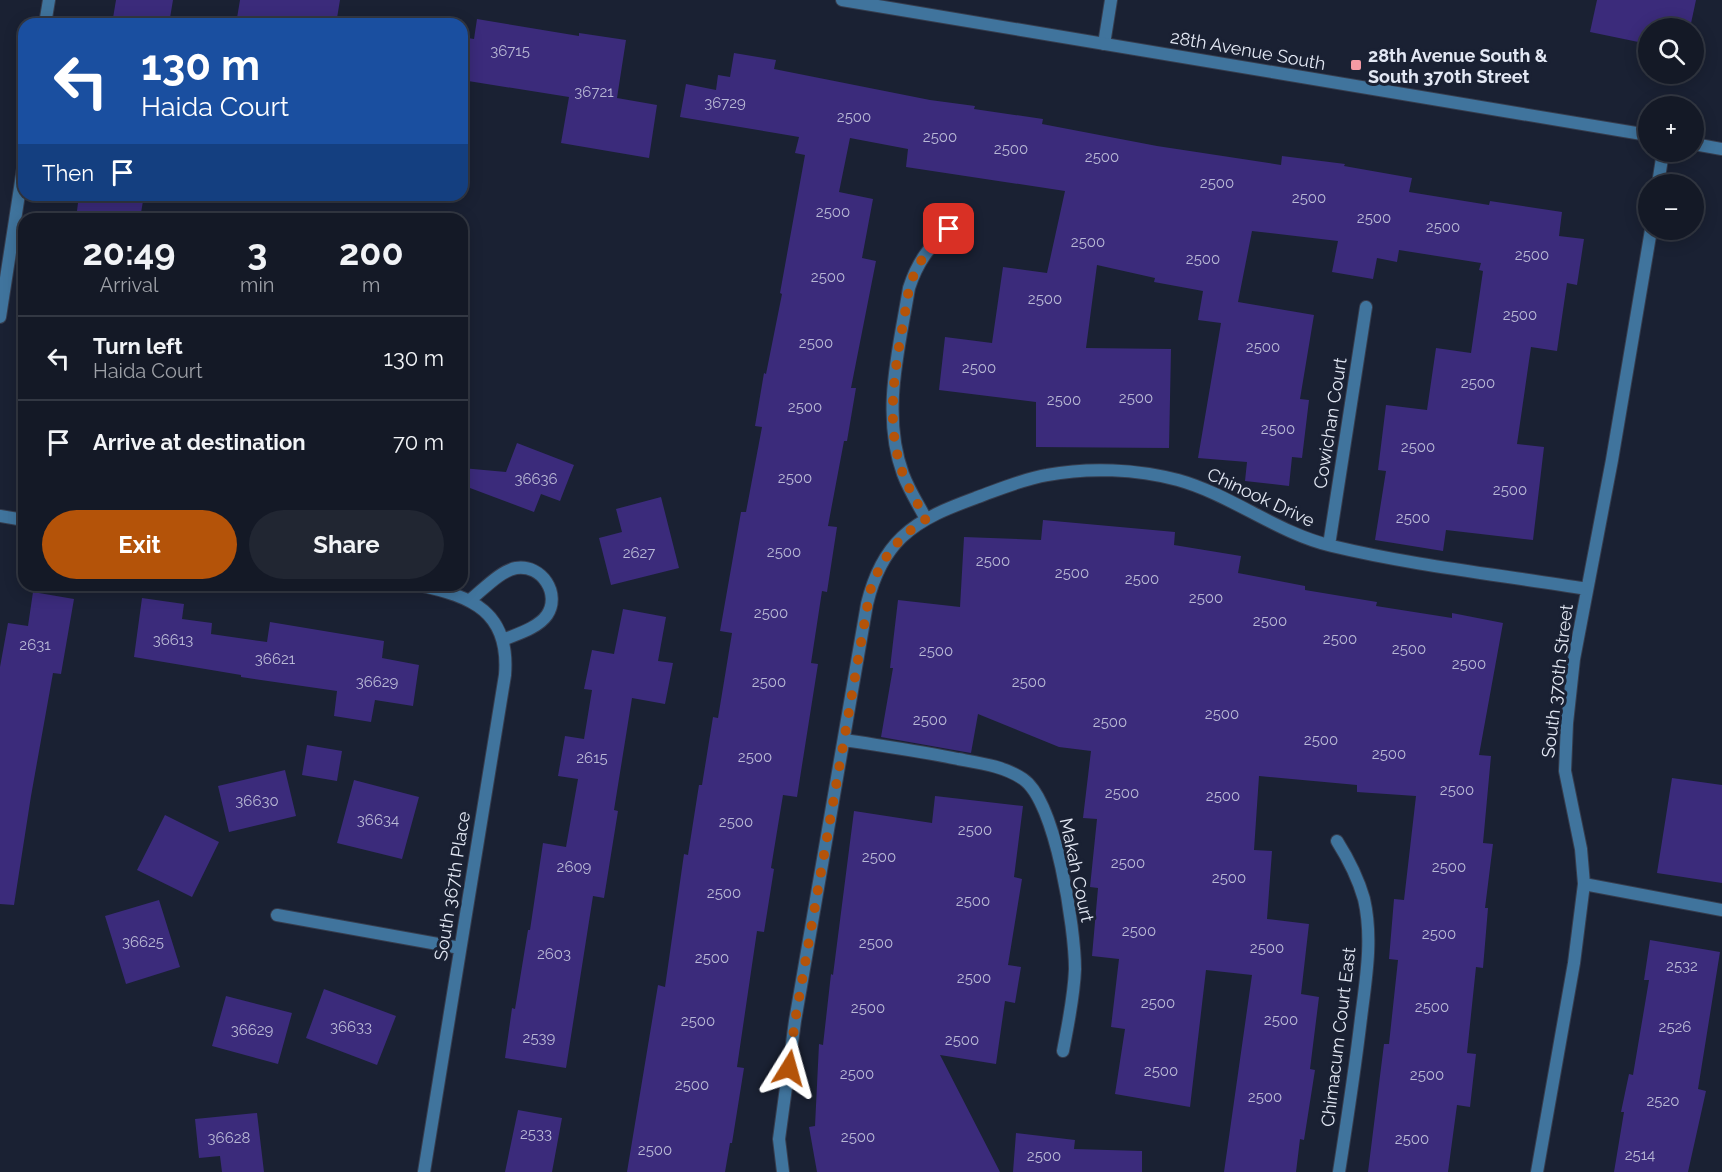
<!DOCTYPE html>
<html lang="en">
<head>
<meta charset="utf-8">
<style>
  :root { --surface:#141926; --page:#212632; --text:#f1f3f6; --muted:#9da0a7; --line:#333843; --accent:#b45309 }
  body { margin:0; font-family:Raleway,sans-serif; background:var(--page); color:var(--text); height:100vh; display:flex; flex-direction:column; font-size:22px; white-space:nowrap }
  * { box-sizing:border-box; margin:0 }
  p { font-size:20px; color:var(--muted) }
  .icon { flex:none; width:33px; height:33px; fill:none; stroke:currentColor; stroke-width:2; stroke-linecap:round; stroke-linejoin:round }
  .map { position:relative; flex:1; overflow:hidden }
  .drawer { position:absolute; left:18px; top:213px; width:450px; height:378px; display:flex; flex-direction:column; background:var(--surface); border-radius:18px; box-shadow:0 3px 15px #0003,0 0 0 2px var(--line) }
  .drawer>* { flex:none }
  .guide { position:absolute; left:18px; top:18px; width:450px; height:183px; border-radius:18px; box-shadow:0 3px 15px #0003,0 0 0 2px var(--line); background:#1a4fa0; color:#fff; overflow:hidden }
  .tools { position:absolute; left:1638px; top:18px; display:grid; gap:12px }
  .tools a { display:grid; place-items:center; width:66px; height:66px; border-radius:50%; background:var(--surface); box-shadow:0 3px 15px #0003,0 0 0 2px var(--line); font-size:30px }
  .pin { position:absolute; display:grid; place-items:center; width:51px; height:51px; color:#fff; margin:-26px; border-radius:12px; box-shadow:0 3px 9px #0006 }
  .me { position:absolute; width:66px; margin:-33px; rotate:8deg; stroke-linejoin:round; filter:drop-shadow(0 0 4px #0008) }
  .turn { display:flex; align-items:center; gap:21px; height:126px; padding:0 24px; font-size:27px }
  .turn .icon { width:78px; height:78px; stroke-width:2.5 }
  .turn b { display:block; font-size:42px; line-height:51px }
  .then { display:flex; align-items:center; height:57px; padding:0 24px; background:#0003; gap:12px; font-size:22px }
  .eta { display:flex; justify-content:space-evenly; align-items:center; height:102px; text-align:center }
  .eta b { font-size:36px; font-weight:700; line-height:42px }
  .action { display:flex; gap:12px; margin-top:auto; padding:12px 24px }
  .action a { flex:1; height:69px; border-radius:36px; background:var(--accent); color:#fff; font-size:24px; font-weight:700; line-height:69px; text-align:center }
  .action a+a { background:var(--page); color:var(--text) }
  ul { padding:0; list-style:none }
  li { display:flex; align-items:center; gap:18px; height:84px; padding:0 24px; border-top:2px solid var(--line) }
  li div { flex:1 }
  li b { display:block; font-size:22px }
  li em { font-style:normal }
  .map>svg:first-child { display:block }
  .building { fill:#3b2b7b }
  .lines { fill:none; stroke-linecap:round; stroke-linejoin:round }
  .service-casing { stroke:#363d4e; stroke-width:14 }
  .minor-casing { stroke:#363d4e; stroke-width:14 }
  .tertiary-casing { stroke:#363d4e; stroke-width:14 }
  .service { stroke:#40749d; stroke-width:12 }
  .minor { stroke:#40749d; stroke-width:12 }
  .tertiary { stroke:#40749d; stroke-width:12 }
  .route { stroke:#b45309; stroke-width:10; stroke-dasharray:0 18 }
  .poi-dot { fill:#f49aa4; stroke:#1a2133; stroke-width:2 }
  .labels { text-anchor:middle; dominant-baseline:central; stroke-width:6; stroke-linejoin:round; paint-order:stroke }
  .number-label { font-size:15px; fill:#b8b8d5 }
  .street-label { font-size:18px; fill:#e2e7f3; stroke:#1a2133 }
  .poi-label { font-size:18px; font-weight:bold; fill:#e2e7f3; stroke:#1a2133; text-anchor:start }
</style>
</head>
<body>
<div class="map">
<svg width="1722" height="1172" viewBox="0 0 1722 1172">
  <rect width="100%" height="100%" fill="#1a2133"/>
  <path class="building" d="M116,0H173L169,24H112Z
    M240,0H340L336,24H236Z
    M1597,0H1696L1690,28H1648V44L1590,32Z
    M477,19L579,36V33L626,40L617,98L657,105L649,158L561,143L569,97L462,80V37L474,39Z
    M734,53L776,60L774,69L930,100L975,106L974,109L1043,119L1042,124L1157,146L1281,165L1282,156L1345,164L1344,166L1412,178L1409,192L1489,205L1490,201L1562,212L1559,236L1584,239L1577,285L1567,283L1557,351L1531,347L1517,444L1544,447L1533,540L1446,530L1443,551L1375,540L1386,471L1378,470L1386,405L1427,410L1436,348L1471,353L1483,271L1479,270L1481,263L1399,250L1397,262L1377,258L1373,279L1332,272L1338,241L1252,231L1238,302L1314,315L1300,399L1309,400L1302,458L1292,457L1289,486L1245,481L1247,462L1198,458L1221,323L1198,320L1203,291L1154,282L1155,278L1097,265L1086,348L1171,349L1169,448L1036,447V402L939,390L945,337L992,343L1003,267L1047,273L1065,191L906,167L908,149L850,138L839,192L873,199L862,258L876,261L851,388H856L847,441H844L828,526L837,527L827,592L822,591L811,663L818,664L797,797L783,795L771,868L774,869L764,932L757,931L737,1067L744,1068L732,1143H730L725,1172H627L658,985L665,987L684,854L688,855L699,785H702L713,717L718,718L732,633L720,631L741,512H746L762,427L755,426L764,373L766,374L782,294L780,293L805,155L795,153L799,137L680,117L686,84L716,90L718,75L730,77Z
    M79,195H144L140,219H76Z
    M517,443L574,465L560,501L541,494L534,512L462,485V468L506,472Z
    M661,497L679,568L611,585L599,538L622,532L616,509Z
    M1043,520L1175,532L1174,545L1241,556L1238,573L1305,586V590L1377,602L1376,606L1452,618V613L1503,623L1479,755L1491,756L1483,843L1493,844L1485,908H1488L1483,968L1476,967L1467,1053L1476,1054L1470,1107L1457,1105L1448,1172H1368L1384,1044H1389L1398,960L1389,959L1394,899L1404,900L1416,796L1357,792V785L1259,776L1254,850L1272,851L1267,919L1309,924L1301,994L1319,997L1310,1069L1315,1070L1304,1140L1300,1139L1296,1172H1224L1252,975L1206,970L1190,1107L1115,1094L1125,1029L1111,1027L1119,959L1092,956L1098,888L1090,887L1097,819L1083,818L1091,751L1059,747L978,714L971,753L881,737L893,668H890L898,600L960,607L964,537L1041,540Z
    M33,592L74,599L61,674L53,673L31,796L14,905L0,904V667L8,623L28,626Z
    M142,598L184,604L182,619L212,623L211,634L267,642L270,622L384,641L382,658L419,665L413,706L375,700L371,722L334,716L337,691L241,677V675L134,657Z
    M623,609L666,617L658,661L673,663L665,704L632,698L614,810L618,811L604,898L593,896L566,1068L505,1058L512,1008L515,1009L528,930H530L543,843L566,847L578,779L558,776L565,736L584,739L592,690L584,689L592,650L614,654Z
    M307,745L342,751L337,781L302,775Z
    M285,770L296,816L229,832L218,786Z
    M1672,778L1722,785V883L1657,873Z
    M354,780L419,797L402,859L337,843Z
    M935,796L1023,806L1014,877L1022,879L1008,965L1021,967L1015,1003L1005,1001L996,1064L940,1055L1000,1172H817L809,1127L815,1126L819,1044L823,1045L831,974L833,975L854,811L932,823Z
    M165,815L219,842L192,897L137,870Z
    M159,900L180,967L126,984L105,916Z
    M1650,940L1720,952L1698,1089L1706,1091L1688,1172H1614L1624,1112H1621L1629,1074L1633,1075L1649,980H1644Z
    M324,989L396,1016L377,1065L306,1038Z
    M226,996L292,1013L278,1064L212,1046Z
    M518,1110L562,1118L552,1172H505Z
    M257,1113L264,1172H222L220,1156L199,1158L195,1119Z
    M1016,1133L1075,1140L1074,1149L1142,1151V1172H1013Z"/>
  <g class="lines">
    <defs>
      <path id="service" d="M1104,44L1111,0"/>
      <path id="minor" d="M45,24L49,0
        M1658,184L1663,152
        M0,317L24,162
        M0,516L24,520
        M926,519C918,504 909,490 903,474C881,414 899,349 909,288C917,263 929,246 949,229
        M1329,545L1366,307
        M418,585C472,596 510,612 505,675L424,1172
        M470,600C483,590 500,571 516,568C542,564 561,594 547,615C538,628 517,634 503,640
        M845,740C882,746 920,751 958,759C980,763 1004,766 1023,779C1056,801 1075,929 1075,969C1074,997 1068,1024 1063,1051
        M1337,841C1349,860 1358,878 1364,899C1373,938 1366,978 1361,1018C1355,1069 1347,1121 1339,1172
        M1584,884L1722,910
        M277,915L460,948
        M783,1172L779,1139L795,1021L867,604C873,579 883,555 902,537C923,517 951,507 978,497C1000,489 1023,479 1047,475C1089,467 1136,469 1178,480C1232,495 1277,533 1332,546C1415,566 1502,575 1587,589
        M1537,1172L1574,963L1584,884L1581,849L1565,771L1567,723L1574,659L1612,460L1651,230"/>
      <path id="tertiary" d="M842,0L1648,135
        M1694,144L1722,149"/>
    </defs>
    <use href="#service" class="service-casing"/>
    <use href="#minor" class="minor-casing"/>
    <use href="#tertiary" class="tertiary-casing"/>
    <use href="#service" class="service"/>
    <use href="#minor" class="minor"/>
    <use href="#tertiary" class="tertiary"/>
  </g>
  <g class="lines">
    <path class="route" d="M789,1068L795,1021L870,591C881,559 898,537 926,519C918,504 909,490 903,474C881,414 900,349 909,288C917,263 929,246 949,229"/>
  </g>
  <rect class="poi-dot" x="1350" y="59" width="12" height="12" rx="3"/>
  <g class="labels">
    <g class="number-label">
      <text x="510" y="51">36715</text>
      <text x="594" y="92">36721</text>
      <text x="725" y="103">36729</text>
      <text x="854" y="117">2500</text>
      <text x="940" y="137">2500</text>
      <text x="1011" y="149">2500</text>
      <text x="1102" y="157">2500</text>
      <text x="1217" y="183">2500</text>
      <text x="1309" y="198">2500</text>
      <text x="833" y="212">2500</text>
      <text x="1374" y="218">2500</text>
      <text x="1443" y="227">2500</text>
      <text x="1088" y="242">2500</text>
      <text x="1532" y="255">2500</text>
      <text x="1203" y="259">2500</text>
      <text x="828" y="277">2500</text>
      <text x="1045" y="299">2500</text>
      <text x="1520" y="315">2500</text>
      <text x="816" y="343">2500</text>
      <text x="1263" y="347">2500</text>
      <text x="979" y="368">2500</text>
      <text x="1478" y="383">2500</text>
      <text x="1136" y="398">2500</text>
      <text x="1064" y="400">2500</text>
      <text x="805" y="407">2500</text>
      <text x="1278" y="429">2500</text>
      <text x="1418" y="447">2500</text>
      <text x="795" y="478">2500</text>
      <text x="536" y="479">36636</text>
      <text x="1510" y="490">2500</text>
      <text x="1413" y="518">2500</text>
      <text x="784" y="552">2500</text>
      <text x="639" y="553">2627</text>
      <text x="993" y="561">2500</text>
      <text x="1072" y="573">2500</text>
      <text x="1142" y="579">2500</text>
      <text x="1206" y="598">2500</text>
      <text x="771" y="613">2500</text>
      <text x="1270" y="621">2500</text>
      <text x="1340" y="639">2500</text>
      <text x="173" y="640">36613</text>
      <text x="35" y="645">2631</text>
      <text x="1409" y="649">2500</text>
      <text x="936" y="651">2500</text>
      <text x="275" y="659">36621</text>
      <text x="1469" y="664">2500</text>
      <text x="377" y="682">36629</text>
      <text x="769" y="682">2500</text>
      <text x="1029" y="682">2500</text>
      <text x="1222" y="714">2500</text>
      <text x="930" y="720">2500</text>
      <text x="1110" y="722">2500</text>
      <text x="1321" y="740">2500</text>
      <text x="1389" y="754">2500</text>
      <text x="755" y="757">2500</text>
      <text x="592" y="758">2615</text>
      <text x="1457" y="790">2500</text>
      <text x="1122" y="793">2500</text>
      <text x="1223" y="796">2500</text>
      <text x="257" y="801">36630</text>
      <text x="378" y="820">36634</text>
      <text x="736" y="822">2500</text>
      <text x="975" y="830">2500</text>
      <text x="879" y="857">2500</text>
      <text x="1128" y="863">2500</text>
      <text x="574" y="867">2609</text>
      <text x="1449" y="867">2500</text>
      <text x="1229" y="878">2500</text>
      <text x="724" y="893">2500</text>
      <text x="973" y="901">2500</text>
      <text x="1139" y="931">2500</text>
      <text x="1439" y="934">2500</text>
      <text x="143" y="942">36625</text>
      <text x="876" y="943">2500</text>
      <text x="1267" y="948">2500</text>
      <text x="554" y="954">2603</text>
      <text x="712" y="958">2500</text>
      <text x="1682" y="966">2532</text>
      <text x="974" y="978">2500</text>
      <text x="1158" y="1003">2500</text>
      <text x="1432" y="1007">2500</text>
      <text x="868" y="1008">2500</text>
      <text x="1281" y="1020">2500</text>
      <text x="698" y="1021">2500</text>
      <text x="351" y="1027">36633</text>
      <text x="1675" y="1027">2526</text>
      <text x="252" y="1030">36629</text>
      <text x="539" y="1038">2539</text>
      <text x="962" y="1040">2500</text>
      <text x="1161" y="1071">2500</text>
      <text x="857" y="1074">2500</text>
      <text x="1427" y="1075">2500</text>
      <text x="692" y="1085">2500</text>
      <text x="1265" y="1097">2500</text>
      <text x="1663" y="1101">2520</text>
      <text x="536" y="1134">2533</text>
      <text x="858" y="1137">2500</text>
      <text x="229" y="1138">36628</text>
      <text x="1412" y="1139">2500</text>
      <text x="655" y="1150">2500</text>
      <text x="1640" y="1155">2514</text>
      <text x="1044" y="1156">2500</text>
    </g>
    <g class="street-label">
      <text transform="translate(1248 50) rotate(10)">28th Avenue South</text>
      <text transform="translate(1330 423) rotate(-81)">Cowichan Court</text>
      <text transform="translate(1261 497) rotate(25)">Chinook Drive</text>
      <text transform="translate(1557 681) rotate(-83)">South 370th Street</text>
      <text transform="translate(1077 870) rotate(78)">Makah Court</text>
      <text transform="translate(452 886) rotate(-81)">South 367th Place</text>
      <text transform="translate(1338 1037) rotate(-83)">Chimacum Court East</text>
    </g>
    <g class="poi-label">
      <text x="1368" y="55">28th Avenue South &amp;<tspan x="1368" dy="21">South 370th Street</tspan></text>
    </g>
  </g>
</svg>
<div class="tools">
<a><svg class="icon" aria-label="search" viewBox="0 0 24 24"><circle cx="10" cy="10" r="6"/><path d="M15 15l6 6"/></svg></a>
<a>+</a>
<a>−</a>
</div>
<div class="pin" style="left:949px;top:229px;background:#d93025"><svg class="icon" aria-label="arrive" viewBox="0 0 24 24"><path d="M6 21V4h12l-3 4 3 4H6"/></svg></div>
<svg class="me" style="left:789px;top:1068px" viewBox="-20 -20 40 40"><path d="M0-17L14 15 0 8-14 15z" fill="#b45309" stroke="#fff" stroke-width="4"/></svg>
<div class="guide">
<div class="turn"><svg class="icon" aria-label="left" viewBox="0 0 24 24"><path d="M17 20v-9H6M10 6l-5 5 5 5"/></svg><div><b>130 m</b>Haida Court</div></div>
<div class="then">Then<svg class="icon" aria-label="arrive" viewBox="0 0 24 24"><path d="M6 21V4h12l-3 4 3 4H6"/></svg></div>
</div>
<section class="drawer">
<div class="eta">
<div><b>20:49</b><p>Arrival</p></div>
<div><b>3</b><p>min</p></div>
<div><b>200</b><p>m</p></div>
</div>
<ul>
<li><svg class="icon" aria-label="left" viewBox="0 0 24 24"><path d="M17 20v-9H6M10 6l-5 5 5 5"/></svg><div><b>Turn left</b><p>Haida Court</p></div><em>130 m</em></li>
<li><svg class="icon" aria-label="arrive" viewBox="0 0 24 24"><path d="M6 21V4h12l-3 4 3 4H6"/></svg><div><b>Arrive at destination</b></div><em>70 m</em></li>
</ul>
<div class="action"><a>Exit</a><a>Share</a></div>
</section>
</div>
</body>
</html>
